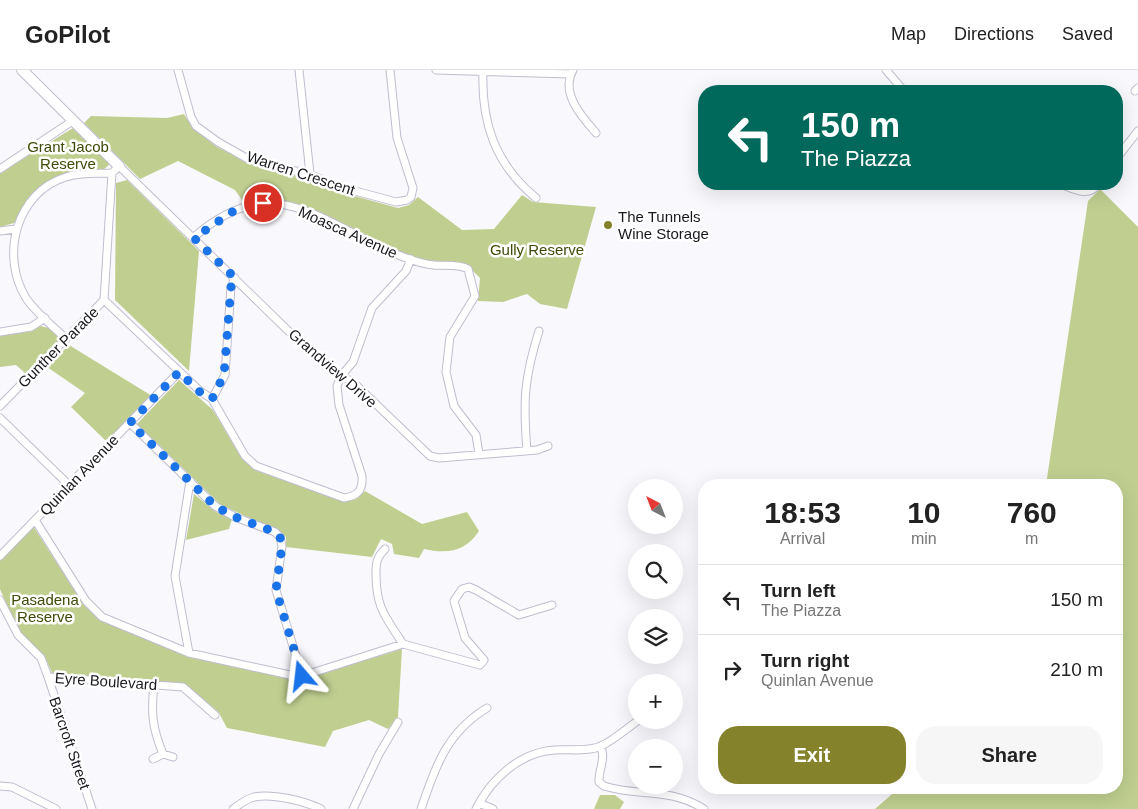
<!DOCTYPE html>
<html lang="en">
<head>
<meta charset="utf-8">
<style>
  :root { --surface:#fff; --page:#f6f6f6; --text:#222; --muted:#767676; --line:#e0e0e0; --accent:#84822b }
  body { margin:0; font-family:Arial,sans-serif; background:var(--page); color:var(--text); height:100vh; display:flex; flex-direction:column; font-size:19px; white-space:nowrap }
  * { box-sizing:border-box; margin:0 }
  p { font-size:16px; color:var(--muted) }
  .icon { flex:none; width:28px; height:28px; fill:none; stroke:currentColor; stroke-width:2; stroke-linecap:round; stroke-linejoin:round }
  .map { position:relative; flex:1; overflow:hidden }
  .details { position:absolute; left:698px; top:409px; width:425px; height:315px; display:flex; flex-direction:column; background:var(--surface); border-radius:20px; box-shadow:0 5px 20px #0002 }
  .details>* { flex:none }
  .hud { position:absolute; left:698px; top:15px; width:425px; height:105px; border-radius:20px; box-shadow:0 5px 20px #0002; background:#00695c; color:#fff; overflow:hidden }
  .needle { width:32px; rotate:318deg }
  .fabs { position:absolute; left:628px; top:409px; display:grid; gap:10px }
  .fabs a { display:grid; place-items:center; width:55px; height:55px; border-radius:50%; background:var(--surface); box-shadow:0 5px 20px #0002; font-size:25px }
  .pin { position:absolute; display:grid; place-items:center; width:42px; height:42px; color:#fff; margin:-21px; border:2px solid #fff; border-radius:50%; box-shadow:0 1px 5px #0007 }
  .me { position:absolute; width:55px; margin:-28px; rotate:343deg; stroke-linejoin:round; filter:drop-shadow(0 0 4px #0008) }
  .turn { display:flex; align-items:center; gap:18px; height:105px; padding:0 20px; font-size:22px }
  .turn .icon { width:65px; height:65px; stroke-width:2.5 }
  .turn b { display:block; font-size:35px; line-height:42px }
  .eta { display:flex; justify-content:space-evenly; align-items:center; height:85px; text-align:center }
  .eta b { font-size:30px; font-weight:600; line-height:35px }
  .primary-button { display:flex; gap:10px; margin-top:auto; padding:10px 20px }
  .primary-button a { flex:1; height:58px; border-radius:20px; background:var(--accent); color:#fff; font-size:20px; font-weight:600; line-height:58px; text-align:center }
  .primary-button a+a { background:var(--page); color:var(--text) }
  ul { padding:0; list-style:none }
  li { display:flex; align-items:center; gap:15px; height:70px; padding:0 20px; border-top:1px solid var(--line) }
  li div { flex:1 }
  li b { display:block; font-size:19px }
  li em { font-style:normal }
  header { display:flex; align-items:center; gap:30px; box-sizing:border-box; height:70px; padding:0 25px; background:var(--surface); border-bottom:1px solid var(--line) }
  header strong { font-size:24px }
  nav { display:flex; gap:28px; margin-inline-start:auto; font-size:18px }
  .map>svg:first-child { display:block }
  .green { fill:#c0cf90 }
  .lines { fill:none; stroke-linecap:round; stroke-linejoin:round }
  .street-casing { stroke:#c0bdcf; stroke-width:9 }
  .secondary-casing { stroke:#c0bdcf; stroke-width:12 }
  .street { stroke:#fff; stroke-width:7 }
  .secondary { stroke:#fff; stroke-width:10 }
  .route { stroke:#1a73e8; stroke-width:9; stroke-dasharray:0 16.2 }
  .poi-dot { fill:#84822b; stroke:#fff; stroke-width:2 }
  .labels { text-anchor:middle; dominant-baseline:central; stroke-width:5; stroke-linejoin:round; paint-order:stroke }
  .park-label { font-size:15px; fill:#404b08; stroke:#fff }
  .street-label { font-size:15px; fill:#1a181f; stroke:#fff }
  .poi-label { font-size:15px; fill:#1a181f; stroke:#fff; text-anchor:start }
</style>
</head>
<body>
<header>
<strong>GoPilot</strong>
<nav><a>Map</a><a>Directions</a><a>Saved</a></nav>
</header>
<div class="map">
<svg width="1138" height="739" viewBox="0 0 1138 739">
  <rect width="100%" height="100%" fill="#f9f8fc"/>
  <path class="green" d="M184,44L192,57L217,77L260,97L300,106L326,118L398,138L409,135L418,127L462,160L494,159L522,125L533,132L596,137L567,239L540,234L527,224L503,232L478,231L480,208L466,194L431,193L400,183L302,135L269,130L244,133L235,120L178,91L140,109L84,53L91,46L167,48Z
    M73,58L110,94L102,101L65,104L29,130L14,153L0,157V103Z
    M127,110L199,181L189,301L115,230L116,113Z
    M1100,119L1138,157V739H875L899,718H1116V415H1046L1088,131Z
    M40,256L49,258L62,269L26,304L16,295L0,297V266L32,261Z
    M69,275L152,326L107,372L71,337L85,323L47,297Z
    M179,310L213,340L239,384L253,399L345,432L356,429L365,421L422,454L467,442L479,461C465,482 448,484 424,479L419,488L394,484L392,474L381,469L372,487L286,477V467L279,461L221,435L137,354Z
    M194,424L216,442L232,449L229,459L186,470Z
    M33,456L82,532L100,550L191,587L301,610L402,579L398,647L388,659L369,650L333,661L325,677L227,658L219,643L185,614L111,607L53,605L44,585L17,560L0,519V490Z
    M600,725H615L624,732L620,739H594Z"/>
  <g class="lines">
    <defs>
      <path id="street" d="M178,0L191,47L196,56L218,72L248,89L268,95L310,104L333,115L396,132L407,130L411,127L413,118L397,68L390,0
        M299,0L310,104
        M436,0L571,4
        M483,0C481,53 495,94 536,128
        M573,0C560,23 582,47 596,63
        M886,0L904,21
        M1135,21L1138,18
        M1116,89L1138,61
        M0,99L74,50
        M1060,114C1075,119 1087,128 1099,114
        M0,161L15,159
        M194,167C275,96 322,155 401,186C411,190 423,194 434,195C444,196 459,194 468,199L475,226L450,267L446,302L454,336L476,365L479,384
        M104,230L200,321L212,329L245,386L256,396L344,428C358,426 363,420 362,406L339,335L337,316L341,306L353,292L372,238L406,201L411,189
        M0,262L31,257L45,248
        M66,269C53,256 36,243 26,228C0,186 16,122 66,107C80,102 97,104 112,103
        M212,329L225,305L231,217L235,208
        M0,336L104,230L112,103L119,96L312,284L327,297L354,313L430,386L439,388L537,380L548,376
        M0,348L69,415
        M130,353L215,436L235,447L275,462L280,467L282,476L276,520L302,606
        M527,381C523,332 524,308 539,261
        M35,450L86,531L102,547L189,583L299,607L403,574L480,595L484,590L465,568L454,531L462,519L469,517L476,520L519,545L552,535
        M385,479C377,487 376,492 376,503C376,538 385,546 403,574
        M0,486L179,302
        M0,530L18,565L41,588L48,607L183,617L215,645
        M189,583L175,506L190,411
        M48,607L92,739
        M154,614C151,643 152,657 163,684
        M600,676C607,688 598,700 599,712L604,716C639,727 670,717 704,739
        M153,689L163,684L173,687
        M0,716L12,717L56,739
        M479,733L493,739
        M233,739C240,734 246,729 254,727C273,723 304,731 321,739
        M353,739L379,684L398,652
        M421,739C435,697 447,662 487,638
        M476,739C491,709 520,682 555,680C569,679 588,682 601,676C614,670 627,658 639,650"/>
      <path id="secondary" d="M22,0L119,96"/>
    </defs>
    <use href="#street" class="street-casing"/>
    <use href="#secondary" class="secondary-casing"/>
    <use href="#street" class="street"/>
    <use href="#secondary" class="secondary"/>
  </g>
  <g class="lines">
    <path class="route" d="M263,133L238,138L194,168L235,208L231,217L224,305L212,329L200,322L179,302L130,353L215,436L235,447L275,462L280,467L282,476L276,520L302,606"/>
  </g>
  <circle class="poi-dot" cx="608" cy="155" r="5"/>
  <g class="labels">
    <g class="park-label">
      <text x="68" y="76">Grant Jacob<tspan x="68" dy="17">Reserve</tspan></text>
      <text x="537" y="179">Gully Reserve</text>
      <text x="45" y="529">Pasadena<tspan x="45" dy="17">Reserve</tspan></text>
    </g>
    <g class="street-label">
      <text transform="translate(301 103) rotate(18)">Warren Crescent</text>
      <text transform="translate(348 162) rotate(24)">Moasca Avenue</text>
      <text transform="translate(58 277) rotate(-45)">Gunther Parade</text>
      <text transform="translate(333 298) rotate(41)">Grandview Drive</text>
      <text transform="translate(79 405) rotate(-46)">Quinlan Avenue</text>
      <text transform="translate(106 611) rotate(4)">Eyre Boulevard</text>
      <text transform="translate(70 673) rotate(71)">Barcroft Street</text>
    </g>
    <g class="poi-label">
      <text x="618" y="146">The Tunnels<tspan x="618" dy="17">Wine Storage</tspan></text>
    </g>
  </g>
</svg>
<div class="fabs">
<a><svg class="needle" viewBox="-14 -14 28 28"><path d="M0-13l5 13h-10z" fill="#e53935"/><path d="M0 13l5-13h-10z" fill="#767676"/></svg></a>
<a><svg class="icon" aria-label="search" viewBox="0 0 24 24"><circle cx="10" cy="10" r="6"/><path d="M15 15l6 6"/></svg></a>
<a><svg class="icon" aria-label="layers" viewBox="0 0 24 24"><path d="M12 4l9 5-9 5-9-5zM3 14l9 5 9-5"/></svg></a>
<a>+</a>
<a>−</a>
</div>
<div class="pin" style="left:263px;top:133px;background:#d93025"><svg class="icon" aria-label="arrive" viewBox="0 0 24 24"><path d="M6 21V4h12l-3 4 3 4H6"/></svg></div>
<svg class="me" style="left:302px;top:606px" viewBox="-20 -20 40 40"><path d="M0-17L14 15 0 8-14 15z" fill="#1a73e8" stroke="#fff" stroke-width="4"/></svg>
<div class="hud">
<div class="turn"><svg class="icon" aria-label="left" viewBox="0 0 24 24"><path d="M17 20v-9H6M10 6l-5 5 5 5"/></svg><div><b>150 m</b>The Piazza</div></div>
</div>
<section class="details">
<div class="eta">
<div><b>18:53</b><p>Arrival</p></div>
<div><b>10</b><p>min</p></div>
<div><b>760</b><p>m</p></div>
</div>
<ul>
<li><svg class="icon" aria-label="left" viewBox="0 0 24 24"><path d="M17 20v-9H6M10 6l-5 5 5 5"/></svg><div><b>Turn left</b><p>The Piazza</p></div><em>150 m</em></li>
<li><svg class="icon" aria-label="right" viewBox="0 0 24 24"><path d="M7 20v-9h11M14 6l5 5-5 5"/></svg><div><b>Turn right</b><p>Quinlan Avenue</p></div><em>210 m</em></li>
</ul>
<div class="primary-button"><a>Exit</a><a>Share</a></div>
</section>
</div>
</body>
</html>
